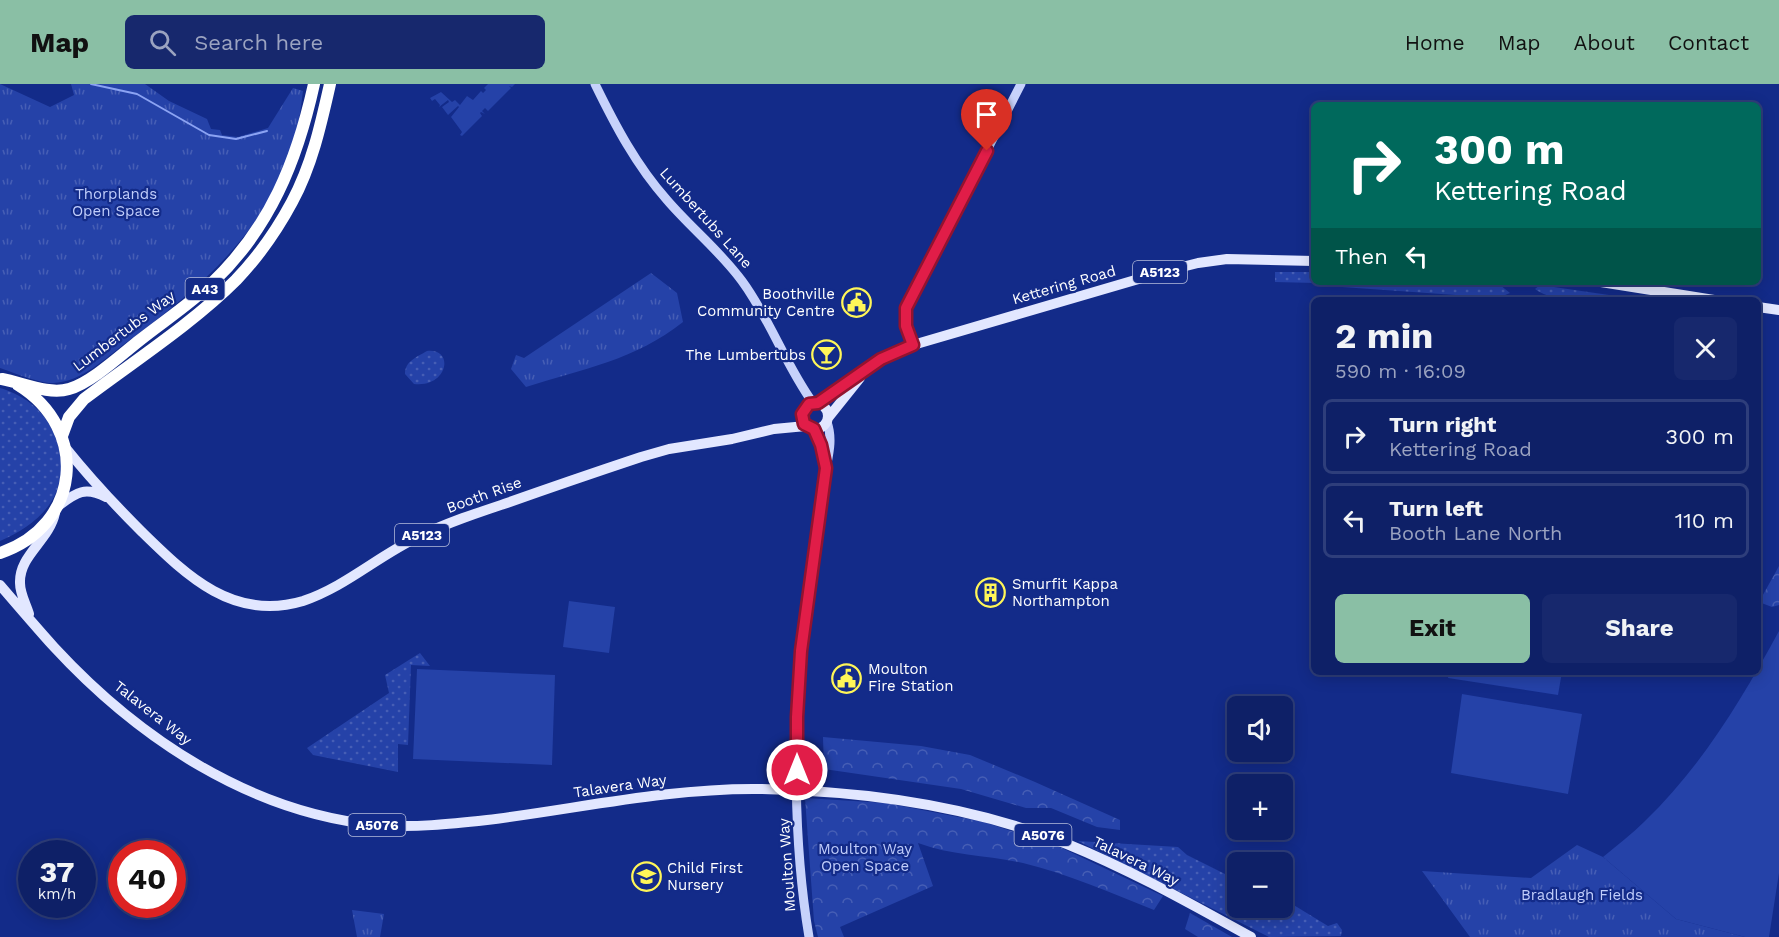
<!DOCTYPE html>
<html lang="en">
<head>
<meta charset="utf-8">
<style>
  :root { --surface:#0e2067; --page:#17286d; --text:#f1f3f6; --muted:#9ba3c0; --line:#2e3e7b; --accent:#8abfa5 }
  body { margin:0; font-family:"Work Sans",sans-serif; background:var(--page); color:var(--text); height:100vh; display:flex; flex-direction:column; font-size:22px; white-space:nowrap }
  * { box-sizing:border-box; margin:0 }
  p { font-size:20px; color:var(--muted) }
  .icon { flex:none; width:33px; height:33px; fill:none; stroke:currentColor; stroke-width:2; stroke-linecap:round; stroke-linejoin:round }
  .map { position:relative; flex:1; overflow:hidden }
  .details { position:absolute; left:1311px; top:213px; width:450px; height:378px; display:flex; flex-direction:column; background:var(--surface); border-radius:9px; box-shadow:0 3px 15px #0003,0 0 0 2px var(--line) }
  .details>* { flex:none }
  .guide { position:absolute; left:1311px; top:18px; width:450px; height:183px; border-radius:9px; box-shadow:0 3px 15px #0003,0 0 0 2px var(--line); background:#00695c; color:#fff; overflow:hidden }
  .fabs { position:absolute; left:1227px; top:612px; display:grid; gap:12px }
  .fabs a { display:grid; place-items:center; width:66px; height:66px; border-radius:9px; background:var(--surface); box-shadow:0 3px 15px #0003,0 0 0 2px var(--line); font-size:30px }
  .speed { position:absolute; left:18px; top:756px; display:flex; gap:12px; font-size:30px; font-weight:700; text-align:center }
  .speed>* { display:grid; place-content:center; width:78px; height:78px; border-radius:50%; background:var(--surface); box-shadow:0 3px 15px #0003,0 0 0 2px var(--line); line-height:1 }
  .speed small { font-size:15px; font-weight:400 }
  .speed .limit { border:9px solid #d22; background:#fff; color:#111 }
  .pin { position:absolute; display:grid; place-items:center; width:51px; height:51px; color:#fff; margin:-62px -26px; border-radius:50% 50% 50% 0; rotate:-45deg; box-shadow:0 0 6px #0007 }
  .pin .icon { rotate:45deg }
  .me { position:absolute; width:66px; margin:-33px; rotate:0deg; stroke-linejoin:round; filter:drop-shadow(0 0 4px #0008) }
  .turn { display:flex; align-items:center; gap:21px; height:126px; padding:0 24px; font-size:27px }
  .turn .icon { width:78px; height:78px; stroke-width:2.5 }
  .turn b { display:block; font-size:42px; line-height:51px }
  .then { display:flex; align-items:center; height:57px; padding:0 24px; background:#0003; gap:12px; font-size:22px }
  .round { display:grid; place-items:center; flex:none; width:63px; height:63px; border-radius:9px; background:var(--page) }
  .overview { display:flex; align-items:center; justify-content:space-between; height:102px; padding:0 24px }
  h1 { font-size:36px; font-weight:700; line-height:45px }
  .cta { display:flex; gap:12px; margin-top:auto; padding:12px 24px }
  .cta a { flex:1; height:69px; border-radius:9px; background:var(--accent); color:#111; font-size:24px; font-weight:700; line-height:69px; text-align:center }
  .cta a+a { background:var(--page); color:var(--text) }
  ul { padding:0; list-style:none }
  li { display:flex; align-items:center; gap:18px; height:75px; margin:0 12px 9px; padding:0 12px; border:3px solid var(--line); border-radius:9px }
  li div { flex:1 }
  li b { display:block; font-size:22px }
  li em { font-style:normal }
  header { display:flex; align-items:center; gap:36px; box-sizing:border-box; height:84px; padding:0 30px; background:var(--accent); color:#111 }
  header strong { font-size:28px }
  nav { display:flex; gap:33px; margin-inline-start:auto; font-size:21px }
  .search { width:420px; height:54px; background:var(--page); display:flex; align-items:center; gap:15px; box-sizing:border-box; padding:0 21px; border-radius:9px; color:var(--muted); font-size:22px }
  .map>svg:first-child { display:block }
  .grass { fill:url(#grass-dots) }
  .forest { fill:url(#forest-crowns) }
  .park { fill:url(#park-tufts) }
  .garden { fill:#2542a8 }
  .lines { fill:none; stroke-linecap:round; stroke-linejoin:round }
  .stream { stroke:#8ba3f3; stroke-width:2 }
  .secondary { stroke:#c7d2fb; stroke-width:9 }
  .primary { stroke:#e2e7ff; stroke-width:10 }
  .highway { stroke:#fff; stroke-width:12 }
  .route-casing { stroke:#92132f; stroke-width:15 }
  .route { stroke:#e11d48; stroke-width:10 }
  .labels { text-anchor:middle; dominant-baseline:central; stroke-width:4.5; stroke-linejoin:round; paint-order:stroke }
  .shield { fill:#132b89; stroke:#b8bfdc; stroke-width:1.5 }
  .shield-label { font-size:14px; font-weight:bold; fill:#fff }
  .park-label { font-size:15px; fill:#c0cdfb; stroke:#132b89 }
  .street-label { font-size:15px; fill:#fff; stroke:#132b89 }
  .poi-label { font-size:15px; fill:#fff; stroke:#132b89; text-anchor:start }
</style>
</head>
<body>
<header>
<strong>Map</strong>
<div class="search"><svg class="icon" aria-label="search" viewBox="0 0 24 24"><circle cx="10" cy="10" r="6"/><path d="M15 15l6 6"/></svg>Search here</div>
<nav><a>Home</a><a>Map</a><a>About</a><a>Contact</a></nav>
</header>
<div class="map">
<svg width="1779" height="853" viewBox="0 0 1779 853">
  <defs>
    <pattern id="grass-dots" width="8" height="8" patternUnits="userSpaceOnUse" patternTransform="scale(1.5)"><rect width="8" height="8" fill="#2542a8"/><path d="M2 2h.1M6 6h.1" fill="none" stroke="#465eb5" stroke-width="1.8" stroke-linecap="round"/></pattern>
    <pattern id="forest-crowns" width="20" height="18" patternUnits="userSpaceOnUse" patternTransform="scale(1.5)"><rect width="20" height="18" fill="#2542a8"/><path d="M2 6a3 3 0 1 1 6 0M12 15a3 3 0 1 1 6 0" fill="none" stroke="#465eb5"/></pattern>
    <pattern id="park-tufts" width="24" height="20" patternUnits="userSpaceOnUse" patternTransform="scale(1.5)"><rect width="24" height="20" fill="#2542a8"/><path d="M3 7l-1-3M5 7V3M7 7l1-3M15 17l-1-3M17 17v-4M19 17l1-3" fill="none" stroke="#465eb5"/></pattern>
  </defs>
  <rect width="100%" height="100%" fill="#132b89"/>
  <path class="grass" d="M1275,188H1314V198L1316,199L1275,198Z
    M1329,198H1454L1500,201L1510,209L1498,214L1328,202Z
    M1540,201L1609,211V216C1589,216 1551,218 1535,205Z
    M427,267C455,264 448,304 414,300L405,290C405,277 417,273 427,267Z
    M0,304C27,312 47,329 56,355C73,405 45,438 0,457Z
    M420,569L430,582L411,581L408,661L398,660V688L313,671L307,664L389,609L385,591Z
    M1078,757L1178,763L1187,771L1237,796L1238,824H1282L1283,809L1292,820L1328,842L1337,839L1342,846L1341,852L1269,853Z"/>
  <path class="forest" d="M1779,482V521L1772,523L1759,518Z
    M823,653L921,662L970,671L1035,698L1120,736V746L1097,743L1051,724H1026L961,705L824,685Z
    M805,714L886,719L984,738L1062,764L1163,812L1154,826C1111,809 1068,790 1023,779C988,771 952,772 918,759L933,802L840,843L844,853H818L814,837Z
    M1190,829L1232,853H1198L1185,845Z"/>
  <path class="park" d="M0,0L50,23L74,11L71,0H145L169,17L207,35L211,45L220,46L222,51L238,53L268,44L293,4L303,7C301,21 300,35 296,48C274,141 201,204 127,258C105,274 82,298 53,299C41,300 12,288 0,284Z
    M651,189L677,209L683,238C635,276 583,285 526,303L511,285L516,271L524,274Z
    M1577,761L1603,773L1676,835L1745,853H1470L1422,787L1531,794Z
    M352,826L384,830L380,853H357Z"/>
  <path class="garden" d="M488,0H515L512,3L509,2L511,4L488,27L485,24L482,27L485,30L481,28L480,29L482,32L462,52L460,51L462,48L451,33L459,23L458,22L448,31L442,23L449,18L448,16L439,23L440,21L435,15L432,17L430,14L441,8L452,18L455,16L460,21L467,12L473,16L481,7L483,9L486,6L484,4Z
    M569,517L615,523L609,569L563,563Z
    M1779,547V789L1769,853H1745L1676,835L1603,773C1617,761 1632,750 1645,737C1702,682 1742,615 1779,547Z
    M417,585L555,591L552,681L413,675Z
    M1449,588H1562L1558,611L1448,594Z
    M1462,610L1582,630L1568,710L1451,689Z"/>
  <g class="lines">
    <path class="stream" d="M91,0L137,10L209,51L236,55L267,47"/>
    <path class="secondary" d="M595,0C615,41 636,81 667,116C691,144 720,167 742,197C770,235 785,280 813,319
      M913,261L907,242L906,224L1021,0
      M814,345L821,361L824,379
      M809,853C793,758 793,645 803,549C809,498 818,447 824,396C827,375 834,358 827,338"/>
    <path class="primary" d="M1601,198L1714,216
      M1758,223L1779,226
      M802 332a13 13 0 1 1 26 0a13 13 0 1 1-26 0Z
      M818,319L881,275L913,261L1166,187L1198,179L1227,175L1314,177
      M828,334L860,294
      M65,363C89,393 114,420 141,447C186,491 233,538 303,517C345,503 378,472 418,453C446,439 477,429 507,419C552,403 596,388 641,373L669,365L732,355L774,345L806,342
      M58,422C76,409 84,402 106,413
      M0,501C18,522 36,543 54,563C139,655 251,729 377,741C413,744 451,740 487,736C577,725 667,704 759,705C864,707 969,721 1067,760C1131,786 1191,820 1251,853
      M29,530C26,520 20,510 20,499C19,471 49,457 55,429"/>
    <path class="highway" d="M2,295C23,299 49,311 69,305C91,299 122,270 140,256C164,237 190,220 212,199C270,144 297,77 314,0
      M62,352L69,333L84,315C133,278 193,239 236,196C258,173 277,146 292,118C312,81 321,40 330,0
      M0,469C81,442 90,345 18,301"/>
  </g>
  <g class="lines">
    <defs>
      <path id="route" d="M797,686V633L801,567L826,384L821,361L814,345L804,340L802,330L809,320L818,319L881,275L913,261L906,242V224L987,67"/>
    </defs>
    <use href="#route" class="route-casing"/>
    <use href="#route" class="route"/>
  </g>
  <defs>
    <symbol id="civic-ring" viewBox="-11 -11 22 22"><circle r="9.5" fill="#132b89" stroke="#fff658" stroke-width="1.5"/><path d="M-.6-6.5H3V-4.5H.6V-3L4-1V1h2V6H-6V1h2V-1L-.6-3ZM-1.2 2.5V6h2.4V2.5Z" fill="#fff658"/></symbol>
    <symbol id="bar-ring" viewBox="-11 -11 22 22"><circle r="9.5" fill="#132b89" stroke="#fff658" stroke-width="1.5"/><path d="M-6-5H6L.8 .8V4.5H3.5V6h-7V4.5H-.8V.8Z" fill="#fff658"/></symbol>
    <symbol id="building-ring" viewBox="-11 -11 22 22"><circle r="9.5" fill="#132b89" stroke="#fff658" stroke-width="1.5"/><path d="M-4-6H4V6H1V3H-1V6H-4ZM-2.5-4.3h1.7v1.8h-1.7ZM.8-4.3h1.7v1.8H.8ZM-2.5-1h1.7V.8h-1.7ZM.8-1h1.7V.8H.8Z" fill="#fff658"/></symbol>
    <symbol id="school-ring" viewBox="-11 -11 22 22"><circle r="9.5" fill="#132b89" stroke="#fff658" stroke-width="1.5"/><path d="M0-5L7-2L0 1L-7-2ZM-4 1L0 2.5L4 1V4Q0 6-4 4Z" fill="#fff658"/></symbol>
  </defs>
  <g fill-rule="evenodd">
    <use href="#civic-ring" x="840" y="202" width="33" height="33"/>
    <use href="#bar-ring" x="810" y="254" width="33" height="33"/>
    <use href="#building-ring" x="974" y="492" width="33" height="33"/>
    <use href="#civic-ring" x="830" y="578" width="33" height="33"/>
    <use href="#school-ring" x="630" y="776" width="33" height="33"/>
  </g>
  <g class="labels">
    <g class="shield">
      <rect x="1133" y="177" width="54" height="22" rx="4.5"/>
      <rect x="185.5" y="194" width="39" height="22" rx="4.5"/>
      <rect x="395" y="440" width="54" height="22" rx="4.5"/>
      <rect x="348.5" y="730" width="57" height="22" rx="4.5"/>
      <rect x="1014.5" y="740" width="57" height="22" rx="4.5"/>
    </g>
    <g class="shield-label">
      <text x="1160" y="188">A5123</text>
      <text x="205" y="205">A43</text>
      <text x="422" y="451">A5123</text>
      <text x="377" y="741">A5076</text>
      <text x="1043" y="751">A5076</text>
    </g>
    <g class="park-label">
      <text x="116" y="110">Thorplands<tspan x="116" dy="17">Open Space</tspan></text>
      <text x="865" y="765">Moulton Way<tspan x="865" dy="17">Open Space</tspan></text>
      <text x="1582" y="811">Bradlaugh Fields</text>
    </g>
    <g class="street-label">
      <text transform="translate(706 134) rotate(48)">Lumbertubs Lane</text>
      <text transform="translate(1064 201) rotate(-16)">Kettering Road</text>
      <text transform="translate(124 247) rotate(-37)">Lumbertubs Way</text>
      <text transform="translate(484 411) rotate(-20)">Booth Rise</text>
      <text transform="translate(153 629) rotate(38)">Talavera Way</text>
      <text transform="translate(620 702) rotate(-8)">Talavera Way</text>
      <text transform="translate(1136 777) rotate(26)">Talavera Way</text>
      <text transform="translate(787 781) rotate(-94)">Moulton Way</text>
    </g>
    <g class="poi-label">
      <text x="835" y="210" text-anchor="end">Boothville<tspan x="835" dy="17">Community Centre</tspan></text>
      <text x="806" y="271" text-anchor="end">The Lumbertubs</text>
      <text x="1012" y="500">Smurfit Kappa<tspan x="1012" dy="17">Northampton</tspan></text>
      <text x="868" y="585">Moulton<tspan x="868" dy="17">Fire Station</tspan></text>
      <text x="667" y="784">Child First<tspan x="667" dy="17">Nursery</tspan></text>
    </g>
  </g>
</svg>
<div class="fabs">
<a><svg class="icon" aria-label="sound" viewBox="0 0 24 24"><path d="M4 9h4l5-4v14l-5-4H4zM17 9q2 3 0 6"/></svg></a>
<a>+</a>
<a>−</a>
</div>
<div class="speed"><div>37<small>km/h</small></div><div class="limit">40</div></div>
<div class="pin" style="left:987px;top:67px;background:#d93025"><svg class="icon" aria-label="arrive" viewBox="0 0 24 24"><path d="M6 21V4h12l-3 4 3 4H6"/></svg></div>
<svg class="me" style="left:797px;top:686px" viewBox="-20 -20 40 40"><circle r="17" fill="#e11d48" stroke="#fff" stroke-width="3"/><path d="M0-11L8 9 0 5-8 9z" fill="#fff"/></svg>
<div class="guide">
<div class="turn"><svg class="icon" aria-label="right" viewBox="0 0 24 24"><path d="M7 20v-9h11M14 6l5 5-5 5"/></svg><div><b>300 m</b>Kettering Road</div></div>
<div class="then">Then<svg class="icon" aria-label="left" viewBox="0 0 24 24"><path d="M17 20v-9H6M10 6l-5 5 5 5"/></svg></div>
</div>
<section class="details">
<div class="overview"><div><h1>2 min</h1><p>590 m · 16:09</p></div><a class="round"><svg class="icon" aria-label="close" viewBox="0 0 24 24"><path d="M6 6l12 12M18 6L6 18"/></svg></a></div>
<ul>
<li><svg class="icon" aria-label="right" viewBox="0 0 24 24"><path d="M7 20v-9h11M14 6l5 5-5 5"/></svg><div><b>Turn right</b><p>Kettering Road</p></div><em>300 m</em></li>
<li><svg class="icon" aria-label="left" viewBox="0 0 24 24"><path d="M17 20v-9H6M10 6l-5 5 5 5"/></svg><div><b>Turn left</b><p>Booth Lane North</p></div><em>110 m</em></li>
</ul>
<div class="cta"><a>Exit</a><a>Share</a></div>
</section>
</div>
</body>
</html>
